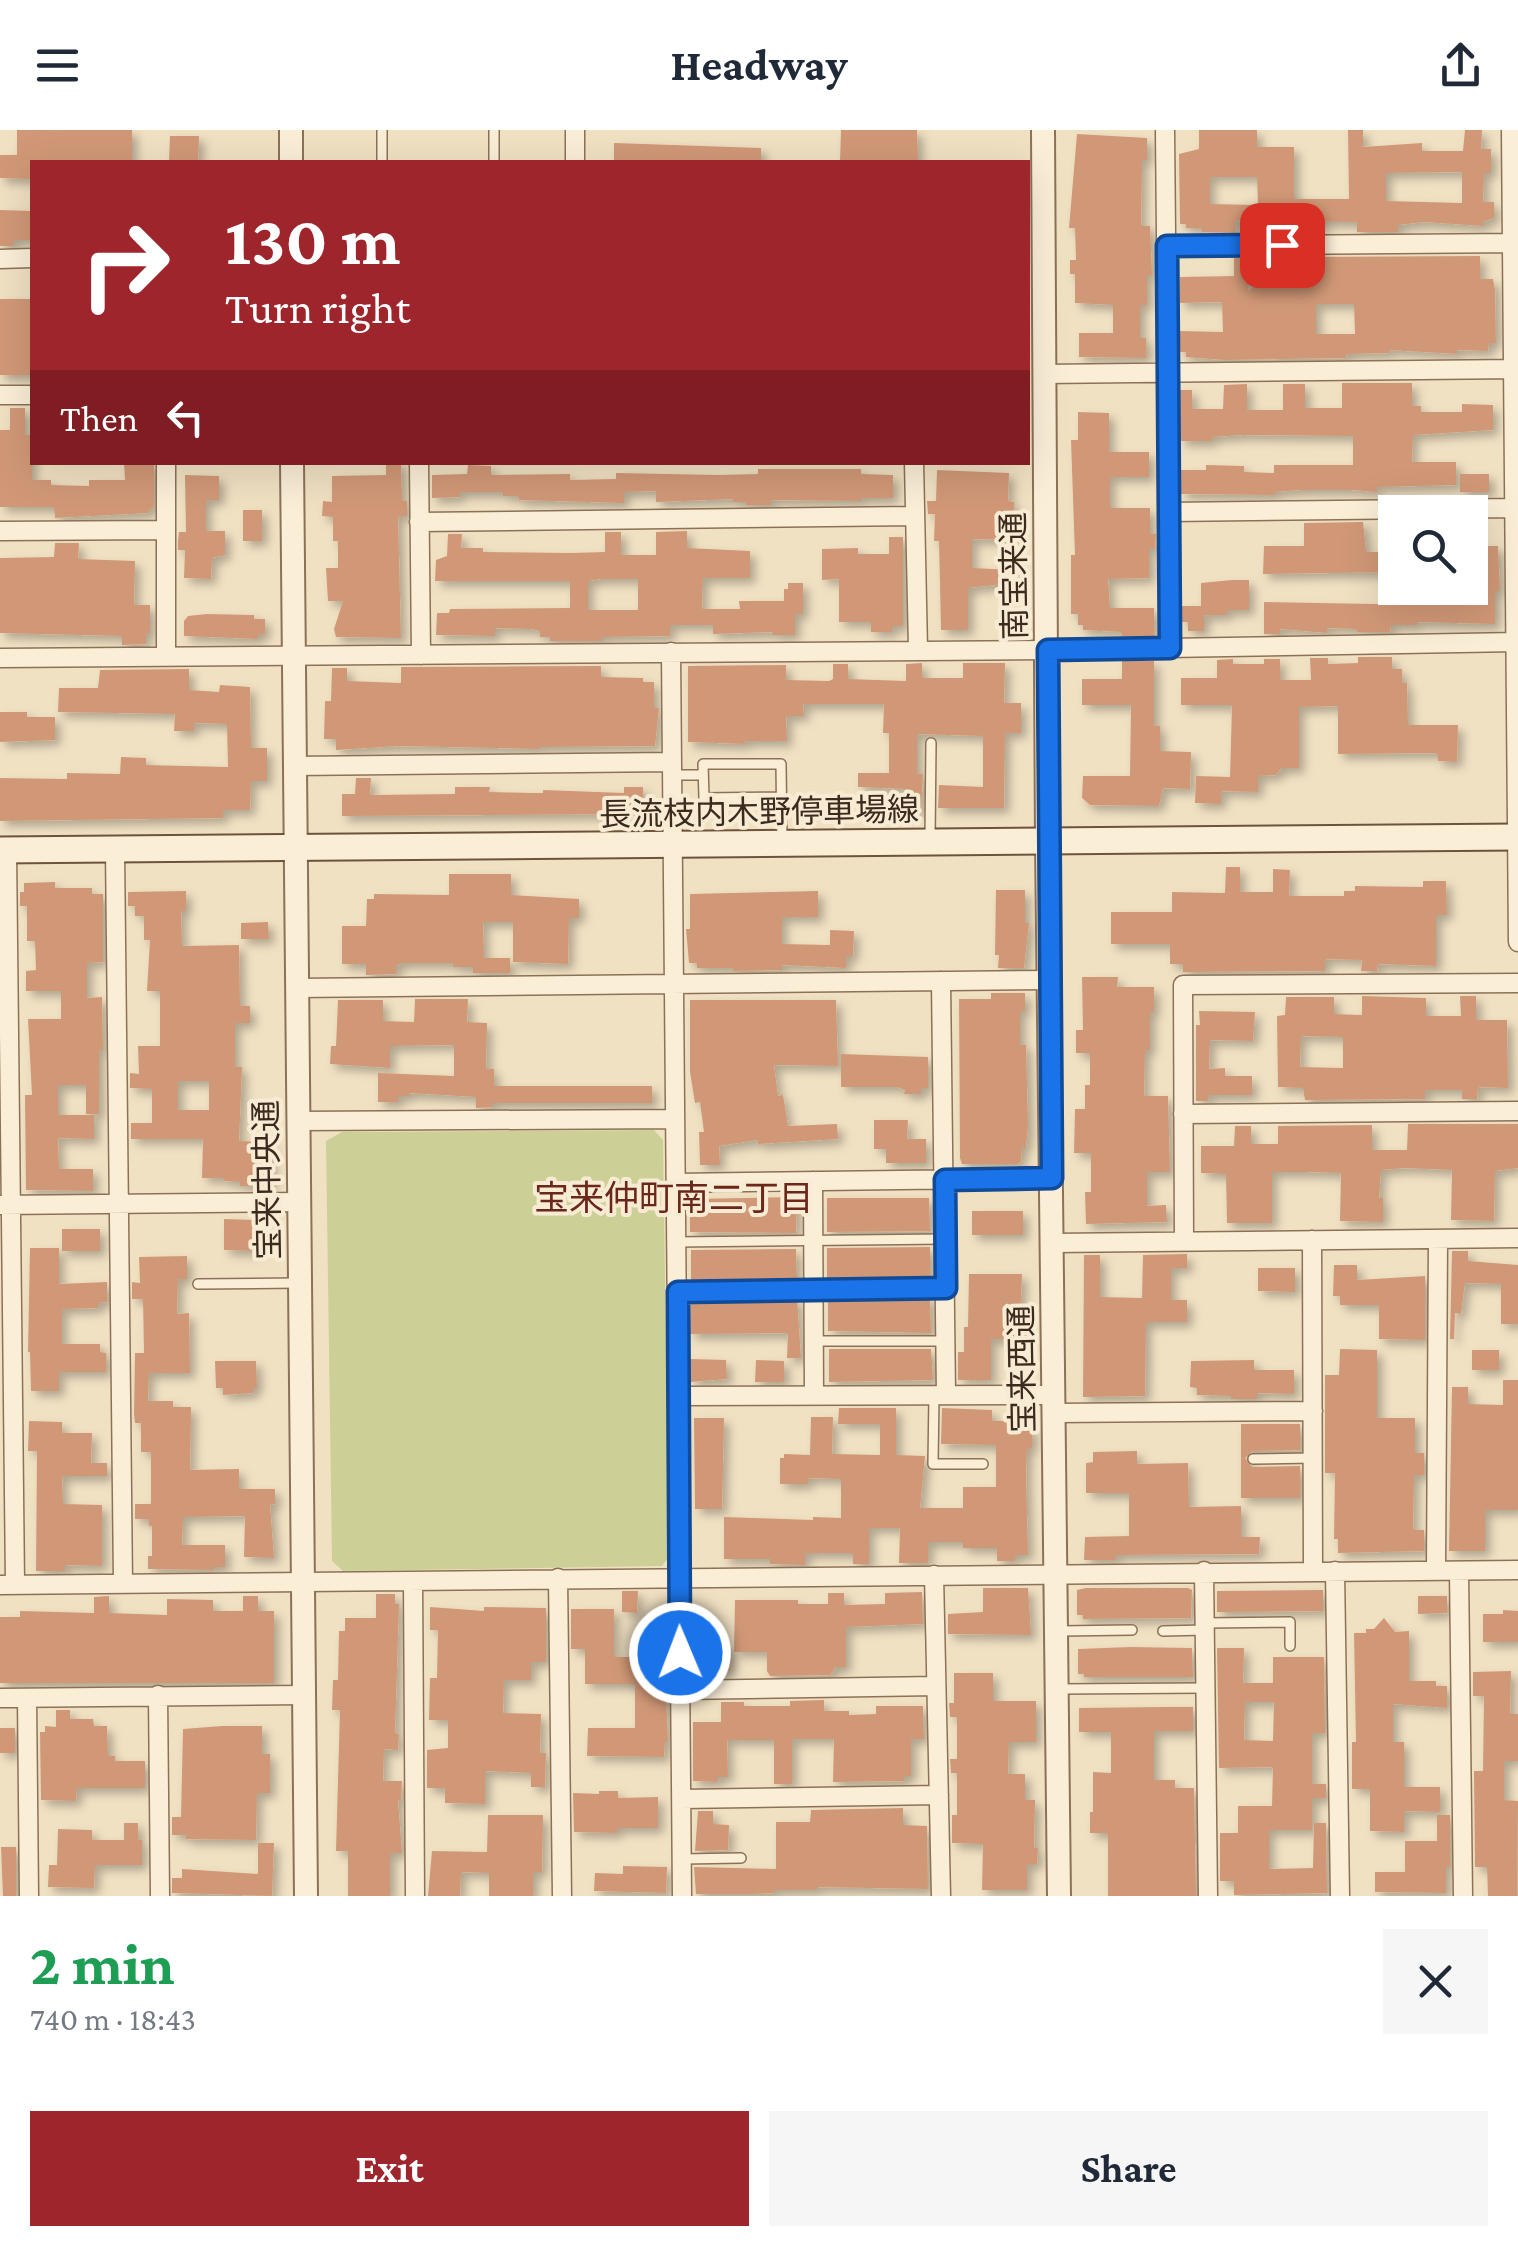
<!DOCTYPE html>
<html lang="en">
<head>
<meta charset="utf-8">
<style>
  :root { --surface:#fff; --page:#f6f6f7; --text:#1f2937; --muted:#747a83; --accent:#9f252c }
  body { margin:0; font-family:"Crimson Pro","Noto Sans JP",serif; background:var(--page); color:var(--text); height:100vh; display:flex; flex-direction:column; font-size:38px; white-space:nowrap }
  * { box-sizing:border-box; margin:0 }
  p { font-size:32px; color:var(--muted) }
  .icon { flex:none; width:55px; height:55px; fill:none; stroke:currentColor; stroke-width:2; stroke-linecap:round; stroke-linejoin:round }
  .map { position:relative; height:1766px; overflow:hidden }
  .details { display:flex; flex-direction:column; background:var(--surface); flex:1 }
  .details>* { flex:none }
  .top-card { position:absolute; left:30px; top:30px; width:1000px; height:305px; border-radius:0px; box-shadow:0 10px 40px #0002; background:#9f252c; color:#fff; overflow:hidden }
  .controls { position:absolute; left:1378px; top:365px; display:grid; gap:20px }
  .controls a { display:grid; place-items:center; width:110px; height:110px; border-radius:0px; background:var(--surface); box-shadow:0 10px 40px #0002; font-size:50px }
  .pin { position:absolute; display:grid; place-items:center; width:85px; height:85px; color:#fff; margin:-42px; border-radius:20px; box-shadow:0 5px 15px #0006 }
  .me { position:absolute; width:110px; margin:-55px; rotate:359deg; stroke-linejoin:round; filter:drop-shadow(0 0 8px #0008) }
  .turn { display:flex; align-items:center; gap:35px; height:210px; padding:0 30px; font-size:45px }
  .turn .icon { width:130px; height:130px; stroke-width:2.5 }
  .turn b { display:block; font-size:70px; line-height:85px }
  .then { display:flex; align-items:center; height:95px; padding:0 30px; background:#0003; gap:20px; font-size:38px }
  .round { display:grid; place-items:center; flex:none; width:105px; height:105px; border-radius:0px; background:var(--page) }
  .summary { display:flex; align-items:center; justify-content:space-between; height:170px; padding:0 30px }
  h1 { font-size:60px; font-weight:700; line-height:75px; color:#1e9e55 }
  .primary-button { display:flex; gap:20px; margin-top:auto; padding:20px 30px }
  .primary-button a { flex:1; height:115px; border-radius:0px; background:var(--accent); color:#fff; font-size:40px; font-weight:700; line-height:115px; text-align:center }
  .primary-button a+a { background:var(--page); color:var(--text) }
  header { display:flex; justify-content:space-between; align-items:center; height:130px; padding:0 30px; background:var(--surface); font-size:45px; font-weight:700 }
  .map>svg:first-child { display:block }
  .green { fill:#ccd096 }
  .building { fill:#d19877; fill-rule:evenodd; filter:url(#shadow) }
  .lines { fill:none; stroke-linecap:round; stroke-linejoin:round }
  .service-casing { stroke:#8c7159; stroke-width:12 }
  .minor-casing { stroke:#8c7159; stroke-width:21 }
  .tertiary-casing { stroke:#8c7159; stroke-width:26 }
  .secondary-casing { stroke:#6e523c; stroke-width:29 }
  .service { stroke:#fbeed7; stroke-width:9 }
  .minor { stroke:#fbeed7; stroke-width:18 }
  .tertiary { stroke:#fbeed7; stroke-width:22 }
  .secondary { stroke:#fbeed7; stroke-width:25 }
  .route-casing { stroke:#114b97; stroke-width:25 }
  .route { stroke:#1a73e8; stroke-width:18 }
  .labels { text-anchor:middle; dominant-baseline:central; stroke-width:8; stroke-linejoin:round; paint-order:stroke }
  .street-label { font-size:32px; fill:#3b2a1e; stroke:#f8ebd3 }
  .neighbourhood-label { font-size:35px; fill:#6a271a; stroke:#f8ebd3 }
</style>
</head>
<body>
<header><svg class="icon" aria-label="menu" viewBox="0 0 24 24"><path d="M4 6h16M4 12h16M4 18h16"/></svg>Headway<svg class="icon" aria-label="share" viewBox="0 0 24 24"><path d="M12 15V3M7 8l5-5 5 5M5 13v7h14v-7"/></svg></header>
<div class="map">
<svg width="1518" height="1766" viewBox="0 0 1518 1766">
  <defs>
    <filter id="shadow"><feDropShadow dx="5.5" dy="5.5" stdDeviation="5" flood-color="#0004"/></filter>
  </defs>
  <rect width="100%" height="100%" fill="#f1e1c3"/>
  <path class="green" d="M654,1000L663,1010L669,1427L662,1436L343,1441L332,1431L326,1011L342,1002Z"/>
  <path class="building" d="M17,0H132V32H32V49L0,48V25H17Z
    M841,0H917L918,32H840Z
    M1199,0H1257V17H1294V69H1349L1348,0H1363V17L1422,13V21H1463L1465,0H1482L1481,19H1491V43H1484L1483,72H1494V88L1483,92V96L1424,92L1398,95V102H1357V92L1235,91V103L1202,102V98H1186V94H1180L1179,24L1199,19ZM1462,42V73L1386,71V43ZM1210,47H1257L1258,75L1210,74Z
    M1077,4L1147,8V30H1142L1141,96H1150L1152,145H1147V175H1140V208H1146V228L1079,227V203H1113V175L1075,173V144H1070V130H1076L1075,98H1069Z
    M170,6H199L198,32H169Z
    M614,13L761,18V32H614Z
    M0,80L32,81V110H14V116H0Z
    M1480,126V149H1493L1495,160L1496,213H1489L1488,221L1457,220V224L1389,220V223L1347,224L1346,228L1224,230L1186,227V222H1180L1179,201L1223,202L1222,172L1180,173V147L1234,146V128H1248V161L1267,143L1276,152H1304L1303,127ZM1316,174H1354L1355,204H1316Z
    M0,169H32V245H0Z
    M1342,253H1412V276H1421V282H1462V274L1493,275V300L1413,305L1412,332H1456V355L1377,357V362L1352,360H1300L1275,362V365L1181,364V340H1206V335L1244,336V342L1274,343V335H1353V306L1242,305L1212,307V311H1180V260H1192V279H1223L1224,255L1247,254V280H1283V254H1305V278H1342Z
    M10,278H25V305H32V350H51V355L89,356V350H125L124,332H154V376L147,383L55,388L54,377H0V300H10Z
    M1078,282L1109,283V322H1149V347H1110V378H1150V404H1156L1155,418H1149V448L1108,449L1110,478H1154V506H1122V502L1083,500V495H1078V484H1071V425H1075L1071,310H1078Z
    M386,332H401L402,371H407V386H398L401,508L336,507L334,499L343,471H328L326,438H338V411H333V387L322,386L323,371L332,372V346L386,345Z
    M468,335L491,336V345L570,344V350L616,349V343L719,345L758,344V339H861V344L893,345V368H861V371L771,370V375H746V372H733V369L656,372V361L624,362V373L519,370L518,366H503V362H460V367L432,368V345L467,344Z
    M937,340L1009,343L1008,371L1014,372L1013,410L972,409V438L1013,440V453L968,458V500H941L939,411H934L935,384H928L927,371H936Z
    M1460,344H1489V362H1460Z
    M185,345L219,346V370H206V401H225V425L212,428L211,449L184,448L185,420H178V411L179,402H186Z
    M243,380H262V411H243Z
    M1363,392L1366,422H1395V442L1263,444L1264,416H1304V393Z
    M687,401V418L750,421V448H703L702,479H740L739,471H784V459H788V453H803V484H795V505H773V502L713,504V495H670V506L602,507V511H550V507H540V501L531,499L495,498V506L436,505L437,483H449L450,479L570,478V451H435L436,430L447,426L448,404H462L461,418H483V422L571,423L605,422V402H621V425H656V402ZM600,449H638V480H588V451Z
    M889,407H903V496H892V502H871V492H839V449L822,450V419L858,418V424H889Z
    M55,413H79L78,429L135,431L134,475H150V503H146V514L122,515V506L0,503V428L54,427Z
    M1470,416H1498L1500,461H1495V494L1417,492V495H1391L1390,502H1357V499L1327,498V503L1280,499V504H1264V472L1428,475V466H1451V458H1470Z
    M1232,450H1249V480H1227V485H1204V501H1188V492H1182V476H1201V453Z
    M207,484L254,485V489H265V504H258V509L184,506V491L188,486Z
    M1358,527H1392V539H1402V553H1407L1408,595H1458L1457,632L1438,631L1437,623L1338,624V576L1299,577V638H1281L1276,645L1258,646V662L1221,661V674L1195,673L1196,646L1230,647L1232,575H1181V548H1217V530L1233,529V534H1264V529H1280V550H1311L1310,528H1328V534L1358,533Z
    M1122,531H1154V596H1160V621L1191,622L1190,659L1163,658L1159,676L1090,675L1082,668L1083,646H1130L1131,575H1082V549H1122Z
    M922,533V548H963V533H1005L1004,573H1021V603H1005L1004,678H938L939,655L983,657V606L917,604V644H923L921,681H906L907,659L858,657V643H889V603H883L884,574H803L804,586H786L787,611H745L746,614L688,612V536L786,535V550L829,551L833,549V534H848V549L906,551V534Z
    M601,536V547L643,548V552H654V578H659L655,616L539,617V619L399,616L336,620V609H324L325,571H331L332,538H347V551L401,553V537Z
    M189,539V560L219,562L220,555L250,557L251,618H267V651H251L250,680H223V688L0,691V648L67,649V643L120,644L121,627L146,628V635L228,637L227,594L194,593V601H174L175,584L58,582L59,558H98L100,540Z
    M0,582H27V587H55V610L0,612Z
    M356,648H371L370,665L455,664V657H490L489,662L534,663H543V660L624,663V657H643V684L342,686V664H355Z
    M1226,737H1240V762H1273V739L1290,740L1289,766H1344V761H1355V756L1423,757V751H1446L1447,785H1436V836L1378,834L1377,841H1361L1362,830L1325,829V841L1183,842V834H1170V814H1111V782H1172V762L1225,763Z
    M449,744H511V765L579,769V788H569L568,834L513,832V792H483L484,828H510V843H473V837H453V833H402L396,836V844L366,845V834H342V796H366L367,769H374V764L449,765Z
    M55,752V758H92V764H103V832L87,833V868L102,867L103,920H99V984H86V955H58V985H94V1009L58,1008L59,1039H93V1061L26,1060L25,965H32L28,889H61V861H26V841L36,840L35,811H27V776H20V762H24V753Z
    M996,760H1025V793H1029L1024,838H998L999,825H995Z
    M186,761V781H181L182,816L239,815L240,876H250V893H235V937H242L239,1011L271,1012V1056H240V1052L224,1051V1048H202L203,1009H131V993H152V959L130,958V943L139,944L138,916H160V861H147L150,810H144V786H135V776H128V762ZM178,951H209V980H178Z
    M818,761V787H782V814L830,815V800L854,801L853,826H846V838L782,835V840L733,841V838H697V833H689L686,799H690V764Z
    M268,792L269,809H241V793Z
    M1082,847H1118L1117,857H1154V882H1150V920H1145L1144,966H1168L1170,1042H1147V1076L1166,1075L1167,1092L1086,1094L1085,1062H1091V1023H1074L1075,979H1085V955H1090V923H1076V900H1083Z
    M991,863H1025V881H1020V915H1026L1028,997L1026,1017H1022L1021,1032L1018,1034H962L960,1028L959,869H991Z
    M1362,866L1426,868V886H1461L1460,866H1476V890H1507L1508,958L1478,957L1477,969H1462V960H1425V969L1305,970L1303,958L1278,957L1277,886L1285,885L1286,867H1334V884L1362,885ZM1301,906L1343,907V938L1300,937Z
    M415,869H468L467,892L487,893L486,939H494V956H652V973H492V977L476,978V967L409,963V966H398V972H378V943L454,946V915L390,916V938L330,934L331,916H336L338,870H383V891L414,892Z
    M690,870H836L838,936L774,935L778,966L783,965L788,996L837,994L838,1009L758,1014L757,1010L719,1016L720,1035H700L699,1002H704L700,972L695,973L690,942Z
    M1199,881L1255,882L1253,911L1210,910L1209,939L1225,938V946H1252V965H1208V971H1196V895H1200Z
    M841,924L928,927V958H921V964H904L905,960L897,957H841Z
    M874,990H908L907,1009H926V1033H886V1019H874Z
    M1408,994H1518V1038L1495,1041L1494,1091L1451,1090L1452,1040L1404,1038L1381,1040L1379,1068H1383V1092L1340,1091L1341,1043L1306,1042H1272V1093H1227L1226,1044L1201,1043V1016H1234L1235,996H1251V1014H1278V996L1372,995V1020H1407Z
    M797,1067L796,1103L690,1102V1069Z
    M827,1068H929L930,1101L827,1102Z
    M972,1081H1023V1105H972Z
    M224,1089L254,1090V1121L224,1120Z
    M62,1099H100V1121H62Z
    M930,1117V1150H827V1118Z
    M30,1118H59V1154L107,1152V1172L98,1173V1178L62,1179V1214H100V1222L106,1223V1242H59V1261H31L30,1222H28Z
    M796,1119L797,1152L691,1154V1120Z
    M1452,1121H1468V1131L1518,1135V1194H1501V1154L1465,1153L1461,1184L1455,1183L1454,1209H1450Z
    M1187,1124V1138H1171V1170H1187V1192H1146L1145,1266L1083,1267L1084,1125H1100V1167L1142,1168L1143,1125Z
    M187,1126V1149H178L177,1184L189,1183L190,1243H149L148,1271H173V1277H191L190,1340L239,1339V1359H275V1374L270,1375L274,1428L244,1427L245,1386L183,1387L182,1415H225V1437H213V1440L148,1439V1426H152V1396H149V1389H135V1374H151V1322H141V1293H135L134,1284L135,1223H144L143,1169H132V1152L140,1153L139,1127Z
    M1334,1135H1357V1150L1425,1146V1210L1379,1209V1175H1340V1166H1333Z
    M1258,1138H1295V1162L1258,1161Z
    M969,1144H1022L1019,1209H991V1250H958V1222H964V1197H968Z
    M930,1166L931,1203L828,1201V1168Z
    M797,1168L801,1228H787L788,1203L690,1204L691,1170Z
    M829,1219H931L933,1250L829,1252Z
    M1340,1219L1377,1220V1288H1415V1323H1424V1345H1414L1413,1400H1424V1421L1338,1423V1409H1334L1335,1343H1325V1245H1339Z
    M1472,1220H1499V1240H1472Z
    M690,1229L726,1230L727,1249L691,1252Z
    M756,1230L784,1231V1252H755Z
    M1254,1230V1240H1294V1264L1257,1263V1269H1231V1266L1197,1265V1258L1190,1257L1191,1231Z
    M215,1231H256L257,1258H253V1263L223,1265V1258H216Z
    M1503,1250H1518V1380H1485V1421H1449L1452,1257H1468V1274L1503,1275Z
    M839,1278H896V1325L925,1326L920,1378H963V1357H996V1315L941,1314L942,1278L992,1280V1291H1014L1013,1296H1032V1318H1027L1026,1345L1028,1425H1015V1431H997V1418H963V1412H928V1433H899L900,1398H869V1434H853V1423H805V1435L770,1434V1429H724V1387L813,1390V1387L841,1388V1349L808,1348V1354H780V1328H784V1324L810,1325L811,1287H833L832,1324L880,1325V1294H838Z
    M694,1288H724L722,1379H695Z
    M29,1291L62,1292V1303H92L91,1333H107V1346H62L63,1374L102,1375V1436L65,1435V1441H36L37,1321H28Z
    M1241,1294H1300V1320L1253,1321L1245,1328L1252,1337L1300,1336V1368H1241Z
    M1137,1321V1334L1188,1333L1189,1377L1241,1376V1407H1260L1259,1424L1116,1425V1430H1084L1085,1407L1129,1406V1363H1086V1333L1093,1332V1322Z
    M983,1458H1028L1031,1505L948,1504V1484L983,1482Z
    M1086,1458H1188L1192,1460L1191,1488L1083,1489V1485H1077V1460Z
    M1323,1460V1481L1217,1482V1461Z
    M622,1461H638L637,1483L622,1482Z
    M922,1462L923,1494L846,1497V1537H836L830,1545L770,1546L767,1541V1522H734L735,1470H798V1474H828V1463H844V1475L885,1474V1463Z
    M376,1464H395V1474H399L395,1603L399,1604L398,1620L384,1619L383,1651H402L401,1670H398L402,1723H390V1766H348V1721H336L340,1580H332L333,1550H338L339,1501H345V1488H376Z
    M109,1466V1483L167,1485V1469L213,1470V1481H243V1466H258V1481H274V1553H0V1487H20V1481L94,1483V1467Z
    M1418,1466H1447V1483L1418,1484Z
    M430,1477L484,1481V1477L546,1478V1532H531V1550H504L503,1583L541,1584L540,1623H546L545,1657H531V1643L485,1641V1674L445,1673V1658H427V1620L448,1618V1590H429L430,1548H437L438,1500H430Z
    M571,1479H614V1527H649V1522H664L668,1611H665L664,1627L587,1626L588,1598H635V1554H585V1519H571Z
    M1503,1480L1518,1481V1512H1483V1484H1503Z
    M1384,1488L1395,1502L1409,1501V1551H1436V1556H1447V1578L1393,1574V1612H1404V1657H1440V1682L1404,1681V1702L1370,1701V1659H1352V1612H1356L1354,1503H1366V1499H1374Z
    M699,1516H730V1541H699Z
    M1131,1517L1192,1518L1193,1547H1084V1544H1078V1519Z
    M1217,1518H1244L1243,1553H1273V1527H1324L1325,1603H1312V1654H1326V1668H1312V1700H1269V1739L1313,1738L1314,1693H1326L1327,1763L1234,1765V1751H1220V1703H1238V1676H1272L1273,1637L1219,1638ZM1245,1572H1274L1273,1611L1244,1610Z
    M1511,1541L1510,1584H1518V1631H1504V1670L1518,1671L1517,1766H1488L1487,1737H1475L1474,1641H1483L1484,1566H1473V1542Z
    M954,1543H993V1571H1036V1612H1009L1008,1644H1025V1670H1035L1034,1718H1038L1037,1734H1027V1760H982L983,1714L952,1713V1685H957V1643H951L950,1629H957V1587H950L949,1573H954Z
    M824,1570V1581H849V1585L876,1584V1576H923L924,1609H911V1646H904V1651L833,1652L834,1609H792V1654H774V1610H727L728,1647H717V1652L693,1651V1592H721V1572H744V1576H790V1571Z
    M1160,1577H1193V1601H1154V1650H1175V1658H1194L1196,1766H1108V1703H1090V1682H1093V1642L1111,1643V1602H1079V1578Z
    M56,1580H70V1589H93L94,1596H107L108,1626H115V1631H145V1658H77L76,1671L41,1670L40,1602H45V1596L56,1597Z
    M222,1596H262V1624H270V1663H257L256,1710L186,1709V1705H172V1687H181L183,1599Z
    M0,1598H15V1623H0Z
    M599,1661H618V1668L658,1667V1698H617V1703L574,1702L573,1663L599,1664Z
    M903,1678V1695L927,1696L928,1759L817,1757V1760H774V1763L751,1764H696L694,1737L776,1739V1692H810L811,1680Z
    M698,1681H713V1694L729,1695L728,1720L695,1721Z
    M488,1685H543L542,1742H533V1766H489V1743L461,1742L460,1766H428L432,1721L487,1722Z
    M1437,1685H1450V1736H1446V1763L1375,1762V1742H1405V1711H1437Z
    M124,1693H138V1710H142V1735H95L94,1758L48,1757L49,1735H57L58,1699L92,1700V1710H124Z
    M258,1713H274L272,1766L172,1763V1748H182V1739L258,1744Z
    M1,1717H16V1766H3Z
    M623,1736L667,1737L666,1763L594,1761L595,1743L623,1744Z"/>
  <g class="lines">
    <defs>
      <path id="service" d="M382,0V32
        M494,0V32
        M671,645H703
        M781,667L704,668L703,634H781L782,711
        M930,710L931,613
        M677,1112L945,1109
        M198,1154L298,1153
        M678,1162L945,1158
        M814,1211H946
        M934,1265L933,1334H983
        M1253,1329L1313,1328
        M1205,1493L1290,1492V1516
        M1060,1501L1132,1500
        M1163,1501L1205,1500
        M1059,1559L1206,1558
        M682,1729L741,1728"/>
      <path id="minor" d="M575,0V32
        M1165,0L1170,517
        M1511,0L1518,812
        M1167,116L1518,113
        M0,129L32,128
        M1044,244L1518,239
        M0,265H32
        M419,332L421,525
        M914,332L918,519
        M1170,382L1518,378
        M419,392L915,386
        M0,401L166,400
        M671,522L682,1766
        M166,526V332
        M0,528L1048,520L1518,512
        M294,636L671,632
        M7,720L15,1455
        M115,720L123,1454
        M941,851L946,1265
        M297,858L1050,850
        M1183,984L1518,981
        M299,991L674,989
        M813,1051L814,1265
        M677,1053L1052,1048
        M0,1075L300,1072
        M1312,1110L1313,1441
        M1184,1111L1183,855L1518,853
        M1053,1113L1518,1108
        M679,1266L1055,1265
        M1055,1283L1313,1281
        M1436,1440L1438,1109
        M1204,1441L1208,1766
        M1335,1441L1340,1766
        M1459,1441L1463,1766
        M934,1445L941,1766
        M558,1448L562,1766
        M413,1451L415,1766
        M0,1455L1518,1440
        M681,1560L936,1556
        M158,1565L160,1766
        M0,1568L304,1565
        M27,1568L29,1766
        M682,1669L939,1665"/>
      <path id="tertiary" d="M291,0V32
        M1043,0L1047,711L1059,1766
        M292,332L306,1766"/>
      <path id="secondary" d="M0,720L1518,707"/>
    </defs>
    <use href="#service" class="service-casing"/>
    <use href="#minor" class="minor-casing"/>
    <use href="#tertiary" class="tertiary-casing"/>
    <use href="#secondary" class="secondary-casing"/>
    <use href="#service" class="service"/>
    <use href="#minor" class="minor"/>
    <use href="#tertiary" class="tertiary"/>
    <use href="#secondary" class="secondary"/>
  </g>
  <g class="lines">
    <defs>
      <path id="route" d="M680,1523L678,1162L946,1158L945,1050L1052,1048L1048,520L1170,518L1167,116L1282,115"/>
    </defs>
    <use href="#route" class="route-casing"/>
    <use href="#route" class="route"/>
  </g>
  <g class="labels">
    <g class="street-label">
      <text transform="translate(1014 446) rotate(-91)">南宝来通</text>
      <text transform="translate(759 682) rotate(-1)">長流枝内木野停車場線</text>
      <text transform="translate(267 1050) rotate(-91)">宝来中央通</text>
      <text transform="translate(1022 1239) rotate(-91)">宝来西通</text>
    </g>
    <g class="neighbourhood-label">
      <text x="674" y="1068">宝来仲町南二丁目</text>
    </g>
  </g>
</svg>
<div class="controls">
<a><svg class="icon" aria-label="search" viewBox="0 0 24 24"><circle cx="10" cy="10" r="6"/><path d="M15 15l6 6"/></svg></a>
</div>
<div class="pin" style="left:1282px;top:115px;background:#d93025"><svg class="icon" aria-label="arrive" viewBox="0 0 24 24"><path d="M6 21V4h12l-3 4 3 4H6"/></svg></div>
<svg class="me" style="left:680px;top:1523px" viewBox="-20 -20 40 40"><circle r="17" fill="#1a73e8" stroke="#fff" stroke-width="3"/><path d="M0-11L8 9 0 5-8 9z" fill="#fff"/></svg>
<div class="top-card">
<div class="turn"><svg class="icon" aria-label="right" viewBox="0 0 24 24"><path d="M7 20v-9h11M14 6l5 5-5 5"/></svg><div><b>130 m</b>Turn right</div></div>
<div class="then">Then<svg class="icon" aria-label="left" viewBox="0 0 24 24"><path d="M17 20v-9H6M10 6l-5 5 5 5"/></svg></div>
</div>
</div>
<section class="details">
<div class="summary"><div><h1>2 min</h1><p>740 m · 18:43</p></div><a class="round"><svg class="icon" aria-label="close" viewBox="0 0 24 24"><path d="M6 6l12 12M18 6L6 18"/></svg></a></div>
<div class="primary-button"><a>Exit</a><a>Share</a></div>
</section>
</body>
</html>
